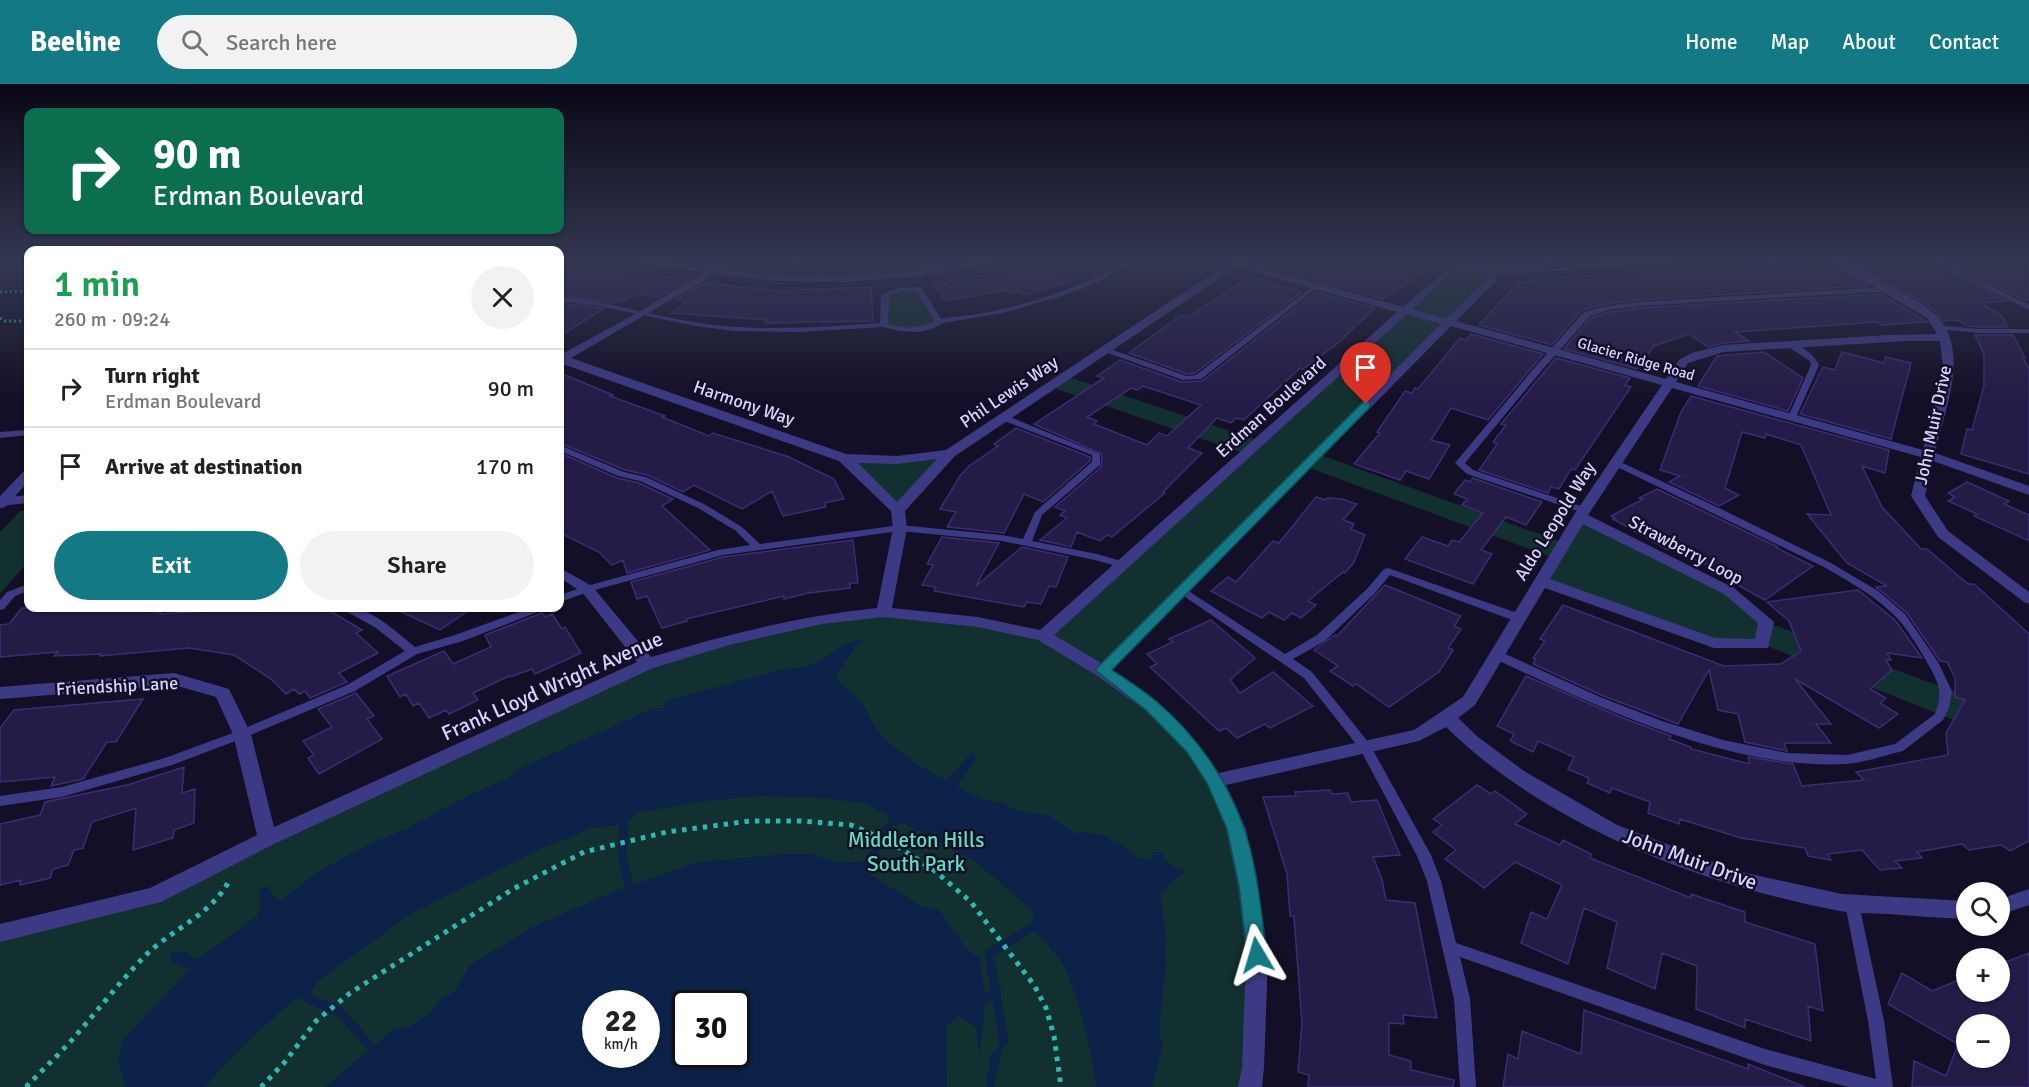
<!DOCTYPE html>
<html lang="en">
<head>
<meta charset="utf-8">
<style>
  :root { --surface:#fff; --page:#f2f2f2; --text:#222; --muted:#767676; --line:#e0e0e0; --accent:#137a85 }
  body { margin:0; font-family:Signika,sans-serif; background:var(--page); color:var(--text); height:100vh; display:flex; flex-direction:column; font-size:22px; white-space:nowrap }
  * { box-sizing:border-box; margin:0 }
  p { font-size:20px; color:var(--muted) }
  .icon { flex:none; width:33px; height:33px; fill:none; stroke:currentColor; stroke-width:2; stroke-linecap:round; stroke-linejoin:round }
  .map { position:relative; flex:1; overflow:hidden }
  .details { position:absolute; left:24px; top:162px; width:540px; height:366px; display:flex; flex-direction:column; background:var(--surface); border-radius:12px; box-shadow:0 2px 4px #0004 }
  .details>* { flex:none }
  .top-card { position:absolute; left:24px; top:24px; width:540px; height:126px; border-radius:12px; box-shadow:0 2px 4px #0004; background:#0b6e4f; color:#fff; overflow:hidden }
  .controls { position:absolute; left:1956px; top:798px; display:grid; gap:12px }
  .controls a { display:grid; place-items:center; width:54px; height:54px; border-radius:50%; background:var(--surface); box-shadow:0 2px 4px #0004; font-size:30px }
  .speed { position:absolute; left:582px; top:906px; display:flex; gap:12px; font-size:30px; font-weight:700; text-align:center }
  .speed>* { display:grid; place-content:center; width:78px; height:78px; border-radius:50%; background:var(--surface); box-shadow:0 2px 4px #0004; line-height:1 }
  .speed small { font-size:15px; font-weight:400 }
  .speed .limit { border:3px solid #111; border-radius:9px; background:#fff; color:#111 }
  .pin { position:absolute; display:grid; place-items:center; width:51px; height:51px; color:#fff; margin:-62px -26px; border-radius:50% 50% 50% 0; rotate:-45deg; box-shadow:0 0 6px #0007 }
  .pin .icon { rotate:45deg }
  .me { position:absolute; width:66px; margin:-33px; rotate:353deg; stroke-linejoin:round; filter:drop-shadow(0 0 4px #0008) }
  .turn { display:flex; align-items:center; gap:21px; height:126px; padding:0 30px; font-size:27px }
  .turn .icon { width:78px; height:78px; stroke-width:2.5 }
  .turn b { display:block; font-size:42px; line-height:51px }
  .round { display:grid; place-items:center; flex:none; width:63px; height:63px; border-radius:32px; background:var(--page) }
  .headline { display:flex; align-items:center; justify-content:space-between; height:102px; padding:0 30px }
  h1 { font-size:36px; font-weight:600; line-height:45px; color:#1e9e55 }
  .action { display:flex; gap:12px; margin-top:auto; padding:12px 30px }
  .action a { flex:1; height:69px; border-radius:36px; background:var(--accent); color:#fff; font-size:24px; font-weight:600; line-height:69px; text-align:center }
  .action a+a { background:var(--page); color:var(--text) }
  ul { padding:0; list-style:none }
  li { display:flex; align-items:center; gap:18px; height:78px; padding:0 30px; border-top:2px solid var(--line) }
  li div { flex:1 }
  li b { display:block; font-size:22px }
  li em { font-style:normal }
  header { display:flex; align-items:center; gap:36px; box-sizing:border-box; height:84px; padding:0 30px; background:var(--accent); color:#fff }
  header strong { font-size:28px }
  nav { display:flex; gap:33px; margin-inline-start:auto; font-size:21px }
  .search { width:420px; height:54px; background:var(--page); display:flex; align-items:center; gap:15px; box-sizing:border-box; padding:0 21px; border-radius:33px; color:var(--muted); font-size:22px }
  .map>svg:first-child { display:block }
  .green { fill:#12302f; fill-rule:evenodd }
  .water { fill:#0c2248; fill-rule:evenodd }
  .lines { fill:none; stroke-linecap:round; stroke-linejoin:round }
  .stream { stroke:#0c2248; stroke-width:9 }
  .building { fill:#241b47; stroke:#3b2d73; stroke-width:1.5; fill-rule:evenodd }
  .path-far1 { stroke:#2fb8b0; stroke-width:3; stroke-dasharray:2 3; stroke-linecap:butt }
  .path { stroke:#2fb8b0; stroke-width:5; stroke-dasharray:4.5 6; stroke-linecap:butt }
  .service { fill:#3d3a85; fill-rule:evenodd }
  .minor { fill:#3d3a85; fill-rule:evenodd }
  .tertiary { fill:#3d3a85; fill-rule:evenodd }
  .route { fill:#137a85; stroke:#0c4f56; stroke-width:1.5 }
  .labels { text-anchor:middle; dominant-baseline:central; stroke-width:5; stroke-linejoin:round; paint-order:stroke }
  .far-street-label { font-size:15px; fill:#d9d4ff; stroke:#130f26 }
  .street-label { font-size:18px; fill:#d9d4ff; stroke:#130f26 }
  .near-street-label { font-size:21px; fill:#d9d4ff; stroke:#130f26 }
  .near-park-label { font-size:21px; fill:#5fe0c0; stroke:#130f26 }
</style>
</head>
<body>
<header>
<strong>Beeline</strong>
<div class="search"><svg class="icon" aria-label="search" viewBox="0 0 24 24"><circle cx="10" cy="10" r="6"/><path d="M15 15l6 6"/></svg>Search here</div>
<nav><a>Home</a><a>Map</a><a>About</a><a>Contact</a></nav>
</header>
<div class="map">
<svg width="2029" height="1003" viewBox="0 0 2029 1003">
  <rect width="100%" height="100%" fill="#130f26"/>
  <path class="green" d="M700,177H991C930,191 862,195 800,195C765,195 729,187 695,183Z
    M1450,177H1549L1558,183L1488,188L1492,195L1318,370L1564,459L1580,433L1729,507L1766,538L2029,635V666L1762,560L1714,559L1540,497L1554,474L1304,382L1103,586L1151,622L1215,697L1248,802L1250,1003H0V849L154,812L647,580L727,556L884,528L1043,552L1246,370L1051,303L1066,292L1260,357L1454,181ZM596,920H646V970H596ZM686,920H736V970H686Z
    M903,205L919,206L939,237L914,246L884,241L885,210Z
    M950,369L898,426L844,374L883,378Z
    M20,427H28V478L0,510V448Z"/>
  <path class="water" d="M857,556L865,558L857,561L835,593L863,620L875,643L888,658L918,681L946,696L973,667L977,673L957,703L984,716L1004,719L1014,726L1050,732L1076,750L1084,748L1108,752L1111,757L1124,762C1130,772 1142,775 1153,777L1151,768H1162L1165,777L1175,784L1186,786L1160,808L1166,851L1165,886L1159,947L1163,961L1152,1003H1096C1092,969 1081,923 1068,891C1061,873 1045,857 1031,844L1034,828L974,776L902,739L888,744L889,732L863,719L822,714L759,712L704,717L637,729L624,741L592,744L533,768L409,831L318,897L307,914L294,915L236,969L205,1003H125L118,978L122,957L189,886L170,877L172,869L184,867L197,876L257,832L261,821L259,806L268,802L273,811L281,816L324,784L373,758L407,745L465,713L512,692L516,686L654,624H664L665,617L788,584C822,586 828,564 857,556Z
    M784,770H812L837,779L869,777L866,788L919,821L939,826L967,866L979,873C986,907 986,937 979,970L976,943L957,931L946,944L947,1003H325L394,945L409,943L429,930L440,916L455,907L470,881L533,843L613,808L695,779ZM596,920H646V970H596ZM686,920H736V970H686Z
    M1004,958L994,1003H986L990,971Z"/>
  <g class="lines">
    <path class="stream" d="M624,741L622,772L629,802
      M869,777L888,744
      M307,914L340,928L371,963
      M985,914L997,907
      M1004,958L989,870L1031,844"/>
  </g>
  <path class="building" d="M1036,177L1073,196L1024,211L1019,207L1010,209L1005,206L946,217L934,200L1005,187Z
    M1292,177H1403L1418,190L1393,210L1389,209L1383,215L1293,190L1285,180L1294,179Z
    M1813,177H1828L1868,202L1638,216L1607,220L1582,226L1552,261L1479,241L1519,198L1663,185Z
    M1845,177H1931L2007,217L1981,219L2002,232L2008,243H1979L1968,242L1958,236L1943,237L1936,228L1918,215Z
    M1944,177H2029V216H2024Z
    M573,181L629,186L628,188L687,196L659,213L636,210L626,217L619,216L613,219L560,211V182Z
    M1250,193L1302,208L1195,289L1187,290L1129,269L1181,231L1188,233Z
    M705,199L788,208L789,206L871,203L873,237L765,239L766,236L672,229L686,217L676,215Z
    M1316,208L1374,224L1338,259L1303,285L1300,284L1244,336L1236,334L1231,339L1217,334L1188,364L1202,369L1163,408L1165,409L1112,453L1107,451L1100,457L1077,448L1071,463L1040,456L1067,434L1060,431L1065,427L1055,423L1101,383L1102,370L1034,340L1104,294L1097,292L1120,276L1182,298L1202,297ZM1143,302L1201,321L1167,352L1159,349L1147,361L1094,340L1097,337L1087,333L1131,304L1138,306Z
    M1881,210L1927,238L1881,241L1877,238L1735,248L1749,257L1723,259L1708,263L1689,250L1654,262L1637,285L1564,265L1591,234L1609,228L1638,224Z
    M560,219L599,224L603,225L560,252Z
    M1471,250L1543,270L1488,336L1451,324L1431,356L1450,361L1429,395L1406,387L1400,396L1354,380L1380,349L1377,348L1405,307L1412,309L1415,304L1418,305L1460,254L1466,256Z
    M1975,251H2013L2025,274H2023L2029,285V390L1961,370L1967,345L1972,346L1984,302V270Z
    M1764,268L1803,294L1788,327L1698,302L1717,272Z
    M1842,268L1884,279L1886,273L1911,279L1891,355L1800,330L1823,283L1835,286Z
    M1556,274L1630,294L1625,301L1631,303L1575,386L1571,385L1559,405L1551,403L1548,409L1479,386L1497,360L1493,358L1506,341L1501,340Z
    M560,289L613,311L610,312L665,332L662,333L709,352L713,349L789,373L834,395L844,415L824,419L826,423L783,432L772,407L742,425L694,401L683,408L647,391L625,386L560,359Z
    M1691,312L1889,366L1885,389L1862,382L1882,423L1921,465H1927L1968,500H1974L2029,550V757L2010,767L2001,761L1969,766L1962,760L1917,768L1922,774L1895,777L1902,784L1880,786L1862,766L1828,770L1831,776L1808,772L1805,764L1741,754L1680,735L1679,740L1648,729L1650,718L1612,704L1610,709L1587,699L1589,694L1568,685L1574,673L1538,657L1533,668L1510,657L1514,650L1497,642L1526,592L1618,632L1671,652L1669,655L1691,663V665L1750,680L1748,673L1793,680L1802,702L1864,696L1856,688L1948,671L1946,649L1965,616L1955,613V594L1947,578L1940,577L1907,529L1876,503L1887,502L1847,479L1807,430L1831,431L1801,361L1766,350L1765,354L1742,348L1725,404L1739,411L1719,422L1669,398L1680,392L1660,386L1681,328Z
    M1016,344L1090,373V377L1043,418L1024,410L1004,449L947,443L956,428L940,425L960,392L969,382L998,362L994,360Z
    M560,369L617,394L639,399L673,415L662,422L710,466L627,489L623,476L612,481L599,468L560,449Z
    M1473,394L1542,418L1526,441L1506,433L1481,466L1492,470L1473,500L1405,475L1422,453L1448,462L1452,456L1459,458L1483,429L1462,421L1467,415L1454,410L1465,396L1470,398Z
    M1967,398L2009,417L2004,420L2029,431V457L1974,432L1977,430L1948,417L1955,413L1948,409Z
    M1657,405L1778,463L1777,464L1813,482L1765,516L1712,487L1715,485L1671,464L1668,466L1613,435L1615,434L1611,432L1643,415L1639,414Z
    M1316,413L1326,416L1327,414L1342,415L1357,420L1343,436L1354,440L1351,445L1365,451L1354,478L1345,489L1343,488L1308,517L1316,521L1301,534L1292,529L1284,536L1269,528L1262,534L1211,507L1228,493L1236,498L1273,457L1279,459Z
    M942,453L999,459L976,502L1022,463L1068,473L1056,503L1049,502L1041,520L1027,518L1024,523L934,507L936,503L922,501L933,481L927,480Z
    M853,456L858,499H850V504L808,509L784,515V512L686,535L687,537L662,544L647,512L637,515L631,498L723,473Z
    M1385,501L1461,532L1454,542L1461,545L1448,564L1453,566L1439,588L1389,623L1356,600L1353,602L1330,587L1338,582L1314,566L1335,551L1337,552Z
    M1858,506L1895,536L1922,574L1887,569L1891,576H1886L1892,586L1870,605L1886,614L1880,619L1898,630L1879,644L1795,595L1831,640H1816L1831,659H1784L1787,667L1745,658L1738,630L1718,626L1709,586L1678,640L1601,611L1533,580L1536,575L1533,574L1545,557L1540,555L1563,521L1724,582L1781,580L1801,567L1789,537L1767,518Z
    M22,524H159L156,528H161L160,530L250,524H325L362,546L356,549L378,569L339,589L347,598L310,614L305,607L299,610L294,605L286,610L271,595L234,571L189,564L100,572L101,570L54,572L58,568L0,573V541L9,540Z
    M393,524H472L440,546Z
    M542,529L545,533L552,530L562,545L565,543L581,569L535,590L532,585L510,593L509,592L473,609L478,616L449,630L446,626L429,634L419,619L413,622L406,610L400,613L387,592L444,567L453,580L491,563L485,551Z
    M1211,536L1255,574L1230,596L1240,609L1273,588L1313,622L1270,644L1265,640L1237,654L1226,644L1219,647L1150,583L1157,580L1147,570L1173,558L1169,555Z
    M356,609L374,632L367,635L382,655L319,690L308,674L314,671L303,657L332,643L318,625Z
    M143,615L116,658H107L83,695L51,702L55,693L0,698V644L14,626Z
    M184,683L182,709L195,705L194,739L174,746L173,754L133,766L136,724L92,738L83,764L74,766L68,781L53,785L50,794L20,801L21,796L0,801V740L40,731L45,718L127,701Z
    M1477,701L1491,710L1495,707L1527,730L1515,740L1560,761L1563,756L1591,770L1590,774L1691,814V810L1745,828V838L1815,860L1823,927L1808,922L1811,957L1745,935V944L1696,925L1697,882L1662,869L1655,905L1607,884L1617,838L1584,824L1568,880L1521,859L1531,828L1547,835L1562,801L1515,778L1484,804L1445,775L1456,766L1433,748L1442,741L1433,735Z
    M1330,706L1332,710L1348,709L1351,718L1377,716L1400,771L1373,773L1382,795L1386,816L1415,819L1437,934L1403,931L1404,940L1389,939V971L1411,977V986L1454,996L1453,1003H1308L1309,991L1298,988L1302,939L1294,833L1290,832L1287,790L1263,713L1296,712L1295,708Z
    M2029,869V1003H1912L1914,977L1946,992L1958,960L1888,920L1902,889L1932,907L1966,893V908H2000V880ZM1966,940H2000V974H1966Z
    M1584,926L1748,985V980L1805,1003H1503L1508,970L1518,975L1522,947L1581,970Z"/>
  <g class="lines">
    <path class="path-far1" d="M788,177H802
      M0,208L28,207
      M0,234L5,237H28"/>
    <path class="path" d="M26,1003C43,985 61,969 77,950C100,924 121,896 146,871C172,845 213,830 230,795
      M261,1003L284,979L316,937L350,909L513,805L584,768L667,748L750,737H801L851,741L892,759L935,787L971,818L1034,901L1046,924L1054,952L1061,1003"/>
    <path class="service" d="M1126,177H1133L1098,198L1062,212L1002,229L943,239L932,245L918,248L900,247L883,243L799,248L735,247L695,242L599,222L560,217V213L579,215C625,222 669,236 715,241C770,247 825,243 880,239L881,210L903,203L922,204L941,235C954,232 966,232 978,230C1030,221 1081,203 1126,177ZM903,207L917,208L935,237C920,245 904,245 888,240L889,211Z
      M1546,177H1553L1561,183L1556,184Z
      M1933,177H1940L2029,221V226Z
      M1316,200L1320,202L1318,203L1201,295L1183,296L1100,266L1101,264H1107L1187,292L1196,291Z
      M1888,203H1891V207L1638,222L1608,226L1590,232L1542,286L1465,379L1473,386L1587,424L1589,426L1587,428H1581L1467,390L1455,379L1536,282L1584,228L1607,222L1638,218Z
      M1936,241L1979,245H2029V249H1979L1939,245L1935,243Z
      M1787,258C1798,258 1815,271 1819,281L1796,333L1792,336L1788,333L1811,281L1810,277L1787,262Z
      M1005,331L1100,370V381L1042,431L1032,457L1097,470L1128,479L1129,481L1128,483L1124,484L1095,476L1002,457L900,447L723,471L591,507L560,518V511L583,503L718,466L750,461L736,447L698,424L640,397L618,392L560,367V361L624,388L646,393L704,420L742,443L760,460L900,441L1002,451L1023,455L1035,428L1092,378V371L1002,336V332Z
      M28,346V351L0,354V348Z
      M1614,375L1721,425L1831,479L1878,507L1905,530L1938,578L1952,607L1949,624L1943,636L1903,667L1899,668C1882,672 1863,679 1845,680C1730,686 1595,622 1493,574L1491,571L1493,568H1501L1600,613L1662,637L1723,656L1787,669L1847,671L1895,660L1935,630C1945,605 1936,595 1924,573C1916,560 1908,546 1897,534C1877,513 1850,498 1824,483L1611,380L1609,378Z
      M1388,484L1523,531L1524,534L1523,537H1515L1390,491L1375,509L1325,557L1293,575L1312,588L1369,659L1431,771L1441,797L1456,859L1765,965L1876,995L1868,937L1845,820L1847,816L1852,814L1857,816L1859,820L1884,937L1893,1003H1848L1765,981L1460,873L1470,915L1476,1003H1460L1454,915L1427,797L1417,772L1360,665L1304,594L1175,506L1180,503L1184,504L1285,570L1317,551L1367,505L1384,485Z
      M28,500V507L15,512L4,525L0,526V516L7,508Z
      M343,524C369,521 395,547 415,563L455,551L530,524H544L543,526L463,557L417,570L355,607L246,653L172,681L62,713L0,722V712L62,703L165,674L238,647L347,601L405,567L376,544L344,526Z"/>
    <path class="minor" d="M638,177H662L759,190L821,192L895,189L979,177H996L991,180L920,192L845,198L779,197L715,190L571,274L846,370L897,372L946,366L1231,177H1243L1242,178L1403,223L1454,179L1487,185L1627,177H1672L1667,180L1494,191L1497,195L1496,197L1456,237L1666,295L1680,275L1692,269L1723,261L1888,251L1937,250L1927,234L1830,177C1848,175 1868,190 1884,199C1898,206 1923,219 1935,230C1972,266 1944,327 1935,369L2029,402V411L1933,377L1925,412L1948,447L2029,508V520L2024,518L1938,453L1911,412L1921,373L1672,304L1588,431L1734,504L1774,538L1768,564H1714L1545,504L1475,621L1458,634L1478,653L1524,687L1617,741L1737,787L1842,810L1966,817V835C1941,834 1915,832 1889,830C1873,829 1856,830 1840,827C1702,801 1547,742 1446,643L1419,657L1226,701L1246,745L1258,802L1268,871L1264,984L1262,1003H1238L1242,984L1246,871L1238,802L1226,745L1207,699L1187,669L1145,626L1096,591L1038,556L978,543L884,533L822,540L729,561L653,584L274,760L161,818L0,858V840L150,804L257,751L233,650L216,613L174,601L0,615V603L174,589L229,605L251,650L274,743L637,578L582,508L560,494V484L592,502L651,573C725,551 799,532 877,524L893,444L891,427L839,377L560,279V271L639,228L704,188L643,180ZM1236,183L1397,228L1040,546L978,533L892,524L907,444L905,427L955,372ZM1456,185L1484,190L1487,195L1446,235L1412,225ZM1407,230L1441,240L1101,579L1054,551ZM1451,242L1662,301L1577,426L1463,613L1414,646L1219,689C1188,643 1157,618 1112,586ZM1907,257H1940L1943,282L1923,366L1676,298L1688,279L1723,268ZM937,375L897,418L858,379L897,380ZM1583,440L1724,510L1758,539L1755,555L1715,554L1550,495Z
      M28,411V419L0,422V414Z
      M2029,805V821L2000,831V815Z"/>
    <path class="tertiary" d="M28,387V398L5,423L0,424V412L23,388Z"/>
  </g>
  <linearGradient id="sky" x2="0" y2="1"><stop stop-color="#0a0815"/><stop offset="0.56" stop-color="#333752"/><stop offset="1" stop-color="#333752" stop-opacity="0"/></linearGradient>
  <rect width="2029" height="317" fill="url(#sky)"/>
  <path class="route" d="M1366,317L1370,318V323L1112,586C1127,596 1143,606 1157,618C1196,651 1227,695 1244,744C1258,784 1261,829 1267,871L1264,877L1257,879L1250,877L1247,871L1239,802L1227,745L1207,699L1187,668L1146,626L1095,586L1363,318Z"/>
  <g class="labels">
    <g class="far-street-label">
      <text transform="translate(1636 275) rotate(16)">Glacier Ridge Road</text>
    </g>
    <g class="street-label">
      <text transform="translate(1009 308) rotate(-34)">Phil Lewis Way</text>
      <text transform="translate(744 319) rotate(19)">Harmony Way</text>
      <text transform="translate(1271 323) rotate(-42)">Erdman Boulevard</text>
      <text transform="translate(1933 341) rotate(-78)">John Muir Drive</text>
      <text transform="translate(1555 437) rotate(-58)">Aldo Leopold Way</text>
      <text transform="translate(1686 466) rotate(28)">Strawberry Loop</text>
      <text transform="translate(117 602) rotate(-3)">Friendship Lane</text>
    </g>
    <g class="near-street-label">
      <text transform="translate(552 602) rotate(-24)">Frank Lloyd Wright Avenue</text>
      <text transform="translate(1690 775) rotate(20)">John Muir Drive</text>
    </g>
    <g class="near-park-label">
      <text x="916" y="756">Middleton Hills<tspan x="916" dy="24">South Park</tspan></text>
    </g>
  </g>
</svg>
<div class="controls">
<a><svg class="icon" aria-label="search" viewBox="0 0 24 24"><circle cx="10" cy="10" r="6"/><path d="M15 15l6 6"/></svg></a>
<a>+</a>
<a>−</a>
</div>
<div class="speed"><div>22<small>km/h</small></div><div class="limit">30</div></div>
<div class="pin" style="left:1366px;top:320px;background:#d93025"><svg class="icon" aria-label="arrive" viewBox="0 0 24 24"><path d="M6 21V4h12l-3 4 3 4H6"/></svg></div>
<svg class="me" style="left:1257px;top:871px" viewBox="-20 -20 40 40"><path d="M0-17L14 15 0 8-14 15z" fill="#137a85" stroke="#fff" stroke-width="4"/></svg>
<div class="top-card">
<div class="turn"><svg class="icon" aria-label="right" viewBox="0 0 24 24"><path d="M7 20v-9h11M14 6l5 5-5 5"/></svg><div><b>90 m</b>Erdman Boulevard</div></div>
</div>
<section class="details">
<div class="headline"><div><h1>1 min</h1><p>260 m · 09:24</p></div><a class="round"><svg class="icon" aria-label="close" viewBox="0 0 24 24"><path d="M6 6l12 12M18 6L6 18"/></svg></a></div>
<ul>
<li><svg class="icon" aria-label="right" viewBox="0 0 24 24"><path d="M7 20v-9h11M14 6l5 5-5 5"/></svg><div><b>Turn right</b><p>Erdman Boulevard</p></div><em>90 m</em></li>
<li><svg class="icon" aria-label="arrive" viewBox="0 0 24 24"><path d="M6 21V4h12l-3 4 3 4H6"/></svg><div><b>Arrive at destination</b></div><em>170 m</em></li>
</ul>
<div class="action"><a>Exit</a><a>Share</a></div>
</section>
</div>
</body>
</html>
